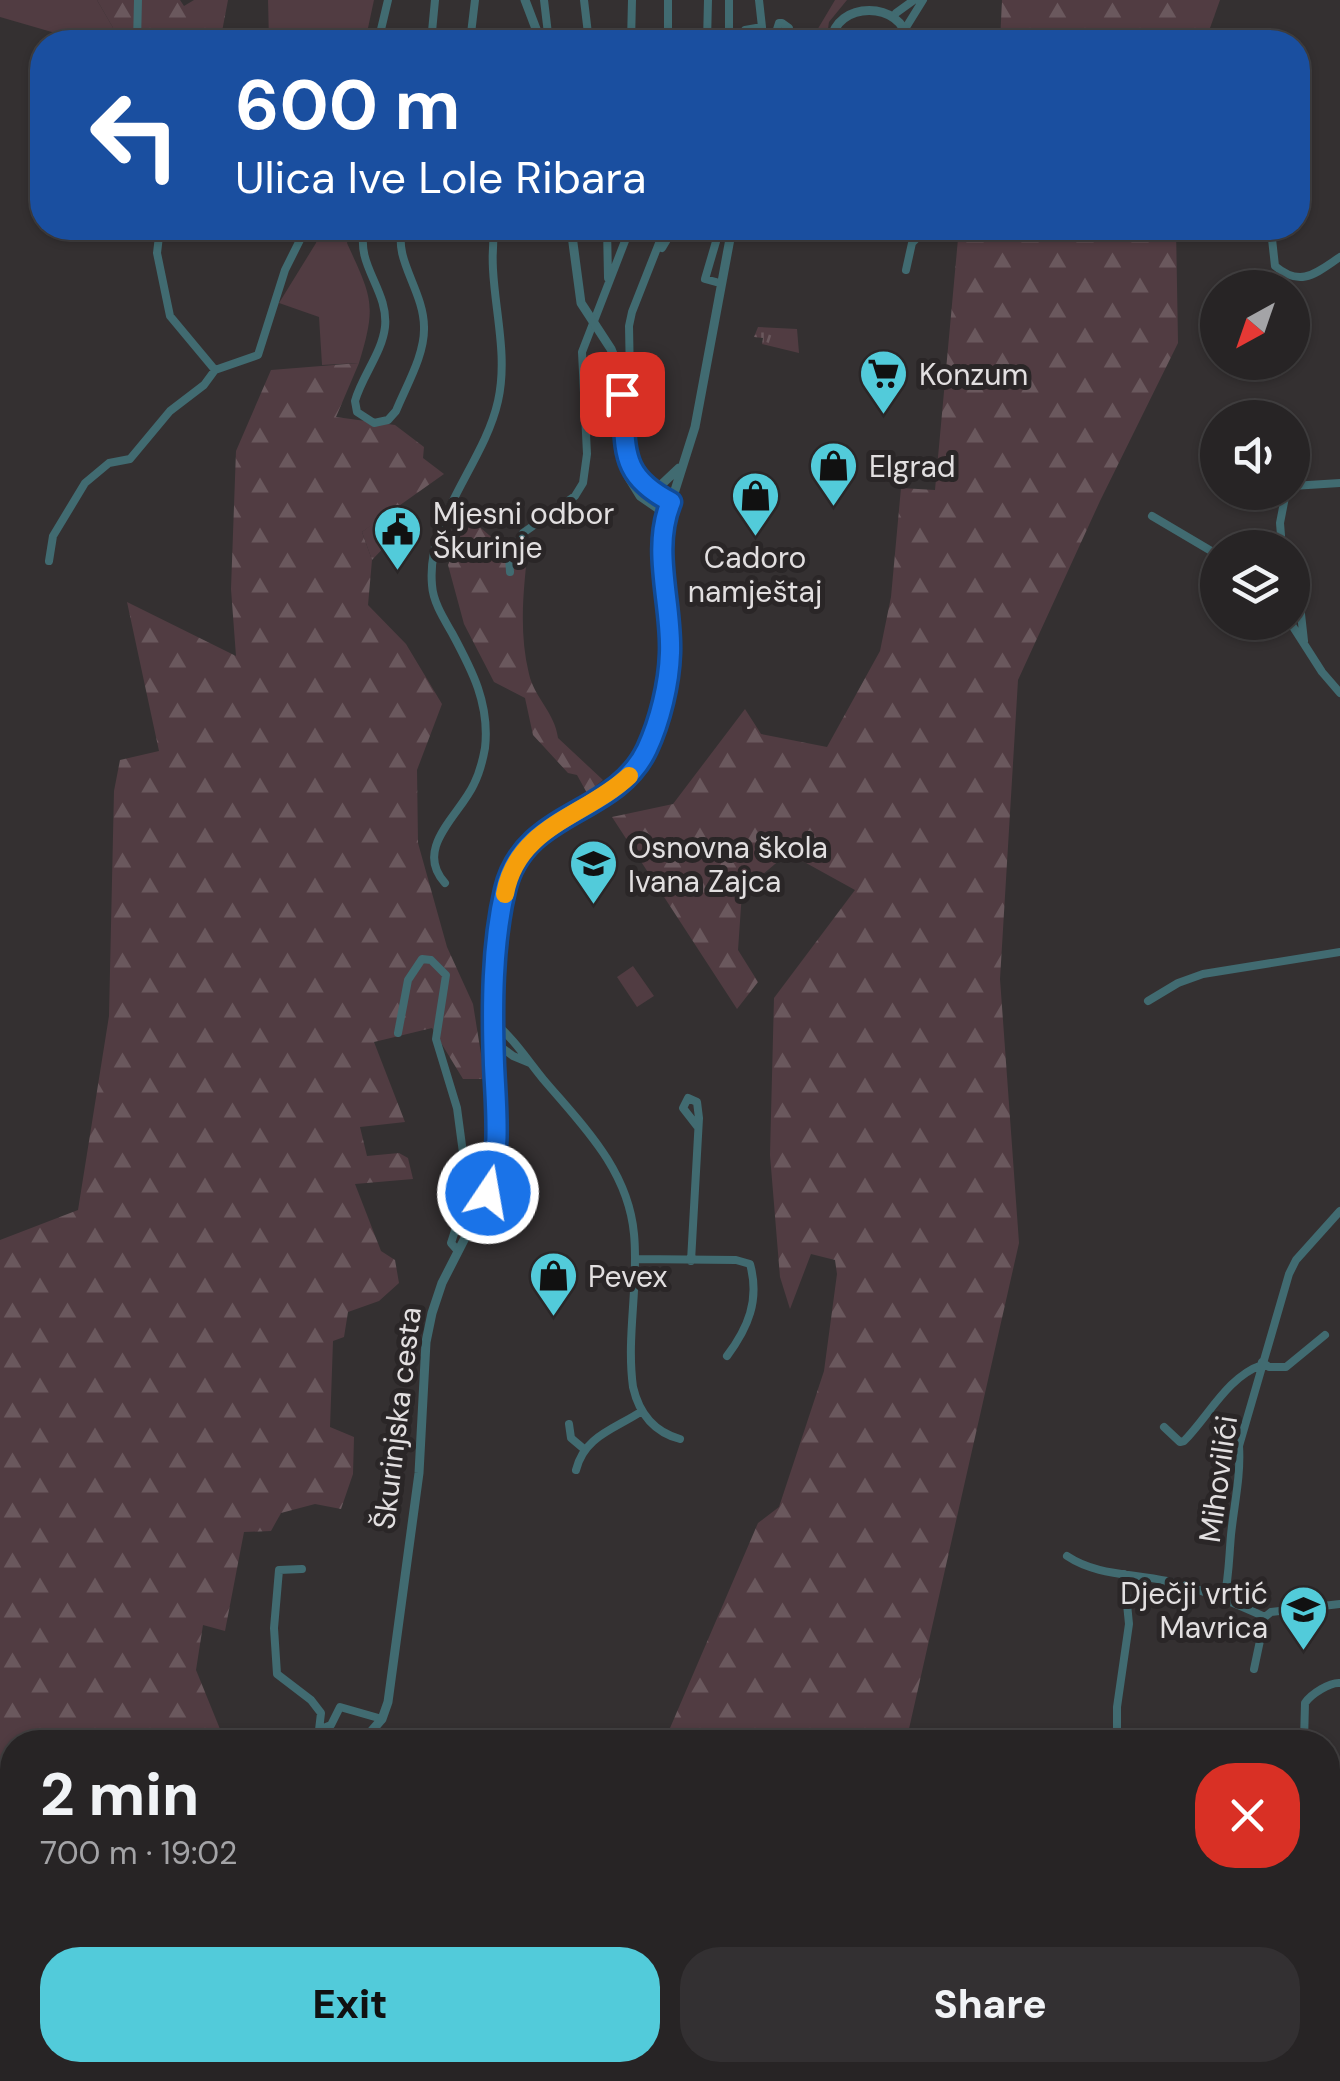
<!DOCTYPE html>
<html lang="en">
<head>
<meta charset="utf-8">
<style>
  :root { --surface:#272425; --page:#333032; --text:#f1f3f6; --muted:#a4a4a7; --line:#434142; --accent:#52cbda }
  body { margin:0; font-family:"DM Sans",sans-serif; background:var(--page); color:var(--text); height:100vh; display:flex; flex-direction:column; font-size:38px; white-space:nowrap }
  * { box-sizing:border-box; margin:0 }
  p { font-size:32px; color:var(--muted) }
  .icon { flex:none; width:55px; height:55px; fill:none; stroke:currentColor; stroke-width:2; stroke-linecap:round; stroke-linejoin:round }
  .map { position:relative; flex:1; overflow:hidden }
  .side { position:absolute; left:0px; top:1730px; width:1340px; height:352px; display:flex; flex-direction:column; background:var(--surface); border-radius:40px 40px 0 0; box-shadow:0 2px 8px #0004,0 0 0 2px var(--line) }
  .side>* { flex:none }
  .banner { position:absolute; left:30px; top:30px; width:1280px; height:210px; border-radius:40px; box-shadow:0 2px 8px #0004,0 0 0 2px var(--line); background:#1a4fa0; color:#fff; overflow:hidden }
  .needle { width:65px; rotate:220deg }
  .fabs { position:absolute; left:1200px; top:270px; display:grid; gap:20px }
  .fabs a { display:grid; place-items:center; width:110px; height:110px; border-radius:50%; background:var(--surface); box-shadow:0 2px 8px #0004,0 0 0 2px var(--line); font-size:50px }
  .pin { position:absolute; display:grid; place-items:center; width:85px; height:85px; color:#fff; margin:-42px; border-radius:20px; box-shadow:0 5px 15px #0006 }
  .me { position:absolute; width:110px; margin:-55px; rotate:12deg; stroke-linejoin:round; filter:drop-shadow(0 0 8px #0008) }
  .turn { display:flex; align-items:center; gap:35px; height:210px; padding:0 40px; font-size:45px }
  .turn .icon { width:130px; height:130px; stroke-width:2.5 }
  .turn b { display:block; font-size:70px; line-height:85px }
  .round { display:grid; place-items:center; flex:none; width:105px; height:105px; border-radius:40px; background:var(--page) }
  .overview { display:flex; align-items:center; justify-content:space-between; height:170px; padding:0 40px }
  h1 { font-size:60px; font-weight:800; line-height:75px }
  .button { display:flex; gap:20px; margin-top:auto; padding:20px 40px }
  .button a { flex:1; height:115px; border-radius:40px; background:var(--accent); color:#111; font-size:40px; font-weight:800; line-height:115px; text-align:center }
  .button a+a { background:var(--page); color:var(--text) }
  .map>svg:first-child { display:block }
  .grass { fill:#513c42 }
  .forest { fill:url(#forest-firs) }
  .park { fill:url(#park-tufts) }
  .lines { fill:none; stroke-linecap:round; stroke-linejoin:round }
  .minor { stroke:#416b71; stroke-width:8 }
  .tertiary { stroke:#416b71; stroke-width:9 }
  .route-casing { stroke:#114b97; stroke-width:25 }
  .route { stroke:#1a73e8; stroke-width:18 }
  .slow { stroke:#f59e0b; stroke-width:18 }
  .labels { text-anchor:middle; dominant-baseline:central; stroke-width:10; stroke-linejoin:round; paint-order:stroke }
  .poi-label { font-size:30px; fill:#e2dfe0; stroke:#2a2627; text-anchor:start }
  .street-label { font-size:30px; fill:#e2dfe0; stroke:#2a2627 }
</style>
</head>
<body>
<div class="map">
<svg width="1340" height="2081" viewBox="0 0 1340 2081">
  <defs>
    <pattern id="forest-firs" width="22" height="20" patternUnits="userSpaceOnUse" patternTransform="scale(2.5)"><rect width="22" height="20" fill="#513c42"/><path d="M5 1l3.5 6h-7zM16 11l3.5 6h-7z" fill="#6a585d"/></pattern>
    <pattern id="park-tufts" width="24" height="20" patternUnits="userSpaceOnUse" patternTransform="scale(2.5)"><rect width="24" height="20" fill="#513c42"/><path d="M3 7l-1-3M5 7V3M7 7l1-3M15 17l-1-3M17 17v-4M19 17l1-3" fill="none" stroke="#6a585d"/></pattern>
  </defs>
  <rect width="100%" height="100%" fill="#343031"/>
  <path class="grass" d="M0,0H97L119,38L69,37L0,17Z
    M268,0H374L365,42H269Z
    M835,0H847L829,22L826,42H810Z
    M319,228H352L347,243C372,298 377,304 359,363L322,365L319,317L279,303L316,243Z
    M633,966L654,996L637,1007L617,977Z"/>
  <path class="forest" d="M97,0H180L184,6L194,0H228L220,42H137L119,38Z
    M1002,0H1220L1205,42H1000Z
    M959,228H1176L1178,343L1100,501L1018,680L1000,979L1019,1243L906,1742H664L758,1523L779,1507L824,1371L837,1274L835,1260L811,1254L790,1309L780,1277L770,1155L774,998L855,890L788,853L742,892L738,950L758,982L737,1009L612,817L673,804L745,709L761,734L827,747L880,651L891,597L901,488L935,490Z
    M359,363L336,417L395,425L424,447L423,458L444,474L362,532L372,560L368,605L406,644L442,704L417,770L418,843L447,947L473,1004L485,1079H463L432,1028L374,1042L405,1122L360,1127L367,1156L399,1153L408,1158L413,1179L355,1184L381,1251L395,1260L399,1283L379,1301L348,1312L344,1337L333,1341L330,1427L354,1437L353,1474L341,1509L315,1504L281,1513L271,1531L244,1532L225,1631L203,1625L196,1670L222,1734L271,1729L268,1742H12V2070H198L202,2081H0V1240L78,1210L109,1016L114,791L120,760L159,751L127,602L236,656L231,589L236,451L271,370Z
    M468,517L503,547L529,540C524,584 518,629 529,674C534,697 555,713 558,738L603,780L587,793L577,775L568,773L533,735L525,698L494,682L464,624L448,565Z
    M305,2070H1054V2081H310Z"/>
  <path class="park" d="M758,327L797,329L799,353L762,344L763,338L754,337Z
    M397,505L409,521L372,560L362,532Z"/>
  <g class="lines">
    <path class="minor" d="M544,0L549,42
      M584,0L589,42
      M668,0V42
      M896,13L914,0
      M905,29L923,0
      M137,42L138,0
      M378,42L388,0
      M431,42L435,0
      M470,42L475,0
      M631,42L632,0
      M707,42L708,0
      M729,42V0
      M737,42L745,30L762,27L759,0
      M773,42L779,23H782L789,28L786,42
      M160,228L157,253L170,316L215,370L258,355L285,270L306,228
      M365,228C354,264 389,290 385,327C382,353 362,376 355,401L357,412L374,423L388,420L396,411C406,386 425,355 424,327C424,291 392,257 403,228
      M607,228L608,278
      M1275,228L1272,239L1275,266C1301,288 1316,273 1340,257
      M662,248L674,228
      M906,270L912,243L927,228
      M716,282L705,279L720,228
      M621,385L627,384L630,378L629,326L632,312L665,228
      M1292,486L1340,483
      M1152,516L1218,555
      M1282,548L1280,523L1286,492
      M49,561L53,536L85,483L109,463L130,459L170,411L204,385L215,370
      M510,572L509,556L523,533L575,496L583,483L587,454L582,352L630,228
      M1292,575L1300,605L1304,641
      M1290,622L1322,672L1340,693
      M445,883C413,848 460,815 474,784C479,774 483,759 485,748C490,704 472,670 452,633C444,619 433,602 432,585C426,518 484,464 498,401C511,343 485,285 495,228
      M1148,1001L1178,983L1203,974L1340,952
      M493,1021C514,1039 526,1058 543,1079C582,1125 628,1169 634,1234C639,1285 626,1336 633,1387C639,1413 654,1432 680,1439
      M398,1033L408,980L422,959L431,960L446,975L436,1039L457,1108L465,1168L461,1212L451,1243L458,1251
      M494,1042L513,1056L530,1063
      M635,1259L736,1260L750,1264C760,1300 748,1328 727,1356
      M691,1261L699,1118L697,1102L688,1098L683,1108L697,1126
      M1262,1362L1269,1367H1286L1325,1335
      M569,1424L571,1438L584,1449
      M1164,1427L1180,1442L1184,1441C1208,1417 1228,1376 1262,1365
      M576,1470C584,1436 615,1429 642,1411
      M1067,1556C1097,1576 1132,1573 1167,1581C1201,1589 1233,1602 1265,1617L1271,1612L1340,1604
      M302,1569L279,1570L274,1628L277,1674L311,1700L321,1713L319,1730L310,1742
      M1224,1599C1229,1577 1229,1557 1231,1535C1234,1505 1241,1476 1239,1446L1289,1274L1296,1260L1340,1211
      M1254,1669L1265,1617
      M319,1730L331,1725L340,1707L382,1719
      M1117,1742V1707L1129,1624L1124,1574
      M1304,1742L1305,1703C1311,1694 1330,1682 1340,1683
      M1328,1856L1340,1860
      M1328,2030L1340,2046
      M1328,2058L1340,2063
      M1143,2070L1150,2081
      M214,2081L216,2070
      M1102,2081L1111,2070
      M1287,2081L1289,2070"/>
    <path class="tertiary" d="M525,0L541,42
      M831,42C835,0 903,0 908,42
      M571,228L581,303L611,349L619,369L629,478L640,496L666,514
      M629,466L639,481L671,502
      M647,488L662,484L679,468
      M362,1742L382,1719L388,1702L419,1473L426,1342L432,1313L442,1283L488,1193L496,1165L493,1021L506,886L516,862L532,841L551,824L608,795L627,779L636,770L651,740L665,690L670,654L664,525L695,427L732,228
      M296,2070L302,2081"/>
  </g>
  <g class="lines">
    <defs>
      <path id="route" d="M488,1193C501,1150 496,1109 494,1065C492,1008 492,945 505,890C524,809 615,817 647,749C660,721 669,684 670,653C672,604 651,549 671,502C617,474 627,448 622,394"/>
    </defs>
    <use href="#route" class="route-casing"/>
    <use href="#route" class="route"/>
    <path class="slow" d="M505,894C517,826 586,816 629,776"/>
  </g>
  <defs>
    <symbol id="supermarket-pin" viewBox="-11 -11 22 30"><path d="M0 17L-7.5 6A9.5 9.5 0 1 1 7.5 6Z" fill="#52cbda" stroke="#2a2627"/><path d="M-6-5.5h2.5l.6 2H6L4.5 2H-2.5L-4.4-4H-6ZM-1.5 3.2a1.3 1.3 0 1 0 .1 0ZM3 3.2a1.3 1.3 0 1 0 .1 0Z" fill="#111"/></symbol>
    <symbol id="shop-pin" viewBox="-11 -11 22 30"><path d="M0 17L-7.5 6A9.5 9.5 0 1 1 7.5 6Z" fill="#52cbda" stroke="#2a2627"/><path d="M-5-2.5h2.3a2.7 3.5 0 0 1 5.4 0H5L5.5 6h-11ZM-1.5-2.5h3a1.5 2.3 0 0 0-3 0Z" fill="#111"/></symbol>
    <symbol id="civic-pin" viewBox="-11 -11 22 30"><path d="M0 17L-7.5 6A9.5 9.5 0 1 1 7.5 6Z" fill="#52cbda" stroke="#2a2627"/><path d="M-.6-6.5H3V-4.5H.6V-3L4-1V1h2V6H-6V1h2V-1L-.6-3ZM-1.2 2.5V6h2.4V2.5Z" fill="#111"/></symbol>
    <symbol id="school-pin" viewBox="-11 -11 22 30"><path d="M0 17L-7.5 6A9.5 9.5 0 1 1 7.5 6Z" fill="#52cbda" stroke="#2a2627"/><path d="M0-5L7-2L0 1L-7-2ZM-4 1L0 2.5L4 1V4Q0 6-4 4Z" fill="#111"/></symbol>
  </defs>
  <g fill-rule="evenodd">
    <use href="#supermarket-pin" x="856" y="346" width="55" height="75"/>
    <use href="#shop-pin" x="806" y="438" width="55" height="75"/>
    <use href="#shop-pin" x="728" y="468" width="55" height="75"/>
    <use href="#civic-pin" x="370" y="502" width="55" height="75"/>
    <use href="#school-pin" x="566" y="836" width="55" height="75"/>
    <use href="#shop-pin" x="526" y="1248" width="55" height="75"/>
    <use href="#school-pin" x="1276" y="1582" width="55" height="75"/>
  </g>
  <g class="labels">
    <g class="poi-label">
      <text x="919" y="374">Konzum</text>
      <text x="869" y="466">Elgrad</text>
      <text x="433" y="513">Mjesni odbor<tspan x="433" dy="34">Škurinje</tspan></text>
      <text x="755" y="557" text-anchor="middle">Cadoro<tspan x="755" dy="34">namještaj</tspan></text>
      <text x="628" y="847">Osnovna škola<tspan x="628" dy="34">Ivana Zajca</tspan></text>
      <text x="588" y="1276">Pevex</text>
      <text x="1268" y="1593" text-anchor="end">Dječji vrtić<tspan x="1268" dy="34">Mavrica</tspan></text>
    </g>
    <g class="street-label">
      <text transform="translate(397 1418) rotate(-83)">Škurinjska cesta</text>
      <text transform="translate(1218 1479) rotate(-82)">Mihovilići</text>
    </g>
  </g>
</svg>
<div class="fabs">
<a><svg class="needle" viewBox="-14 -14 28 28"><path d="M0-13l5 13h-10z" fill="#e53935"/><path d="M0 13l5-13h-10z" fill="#a4a4a7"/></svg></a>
<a><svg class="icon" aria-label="sound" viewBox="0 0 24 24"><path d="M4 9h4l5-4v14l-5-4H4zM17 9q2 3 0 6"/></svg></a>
<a><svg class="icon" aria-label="layers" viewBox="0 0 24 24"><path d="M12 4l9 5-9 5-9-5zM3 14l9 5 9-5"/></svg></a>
</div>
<div class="pin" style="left:622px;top:394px;background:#d93025"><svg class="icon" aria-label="arrive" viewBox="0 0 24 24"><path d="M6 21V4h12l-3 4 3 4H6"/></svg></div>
<svg class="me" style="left:488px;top:1193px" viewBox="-20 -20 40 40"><circle r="17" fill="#1a73e8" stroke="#fff" stroke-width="3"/><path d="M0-11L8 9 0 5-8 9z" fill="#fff"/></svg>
<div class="banner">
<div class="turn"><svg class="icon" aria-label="left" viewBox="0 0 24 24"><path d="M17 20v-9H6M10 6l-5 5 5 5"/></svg><div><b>600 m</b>Ulica Ive Lole Ribara</div></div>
</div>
<section class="side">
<div class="overview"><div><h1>2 min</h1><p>700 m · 19:02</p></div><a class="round" style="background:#d93025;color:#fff"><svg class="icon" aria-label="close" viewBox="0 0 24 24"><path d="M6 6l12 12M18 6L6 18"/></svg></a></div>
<div class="button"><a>Exit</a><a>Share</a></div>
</section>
</div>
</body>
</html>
